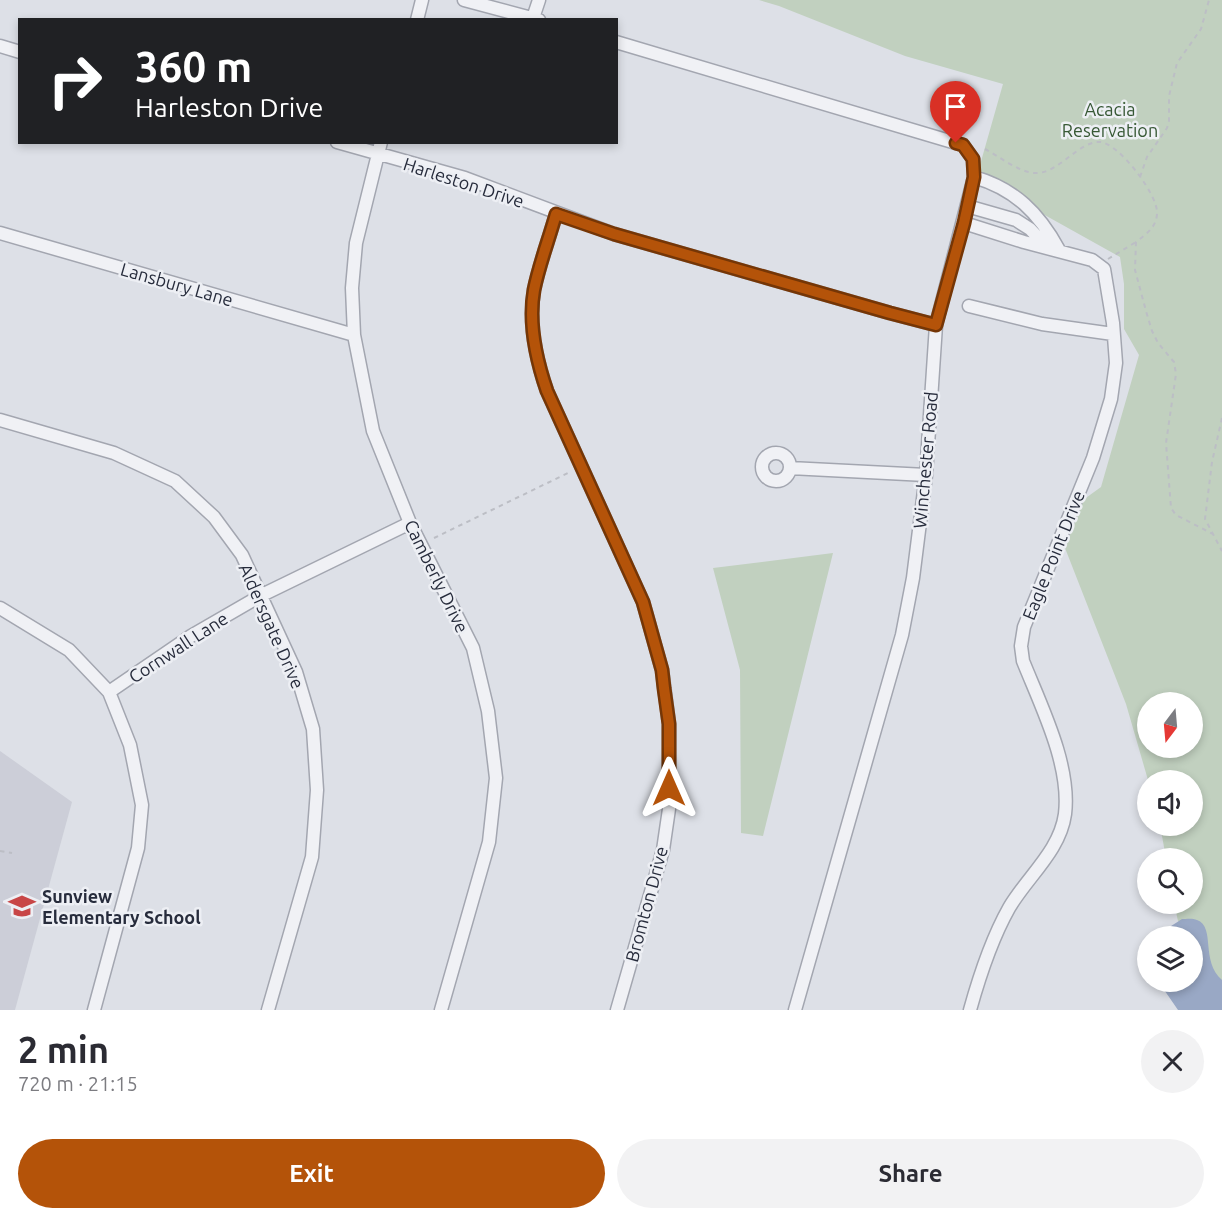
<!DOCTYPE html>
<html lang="en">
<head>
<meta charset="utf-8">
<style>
  :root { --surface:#fff; --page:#f2f2f3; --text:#2b2b33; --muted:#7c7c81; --accent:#b45309 }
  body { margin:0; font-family:Ubuntu,sans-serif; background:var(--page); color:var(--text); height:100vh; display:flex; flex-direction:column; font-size:22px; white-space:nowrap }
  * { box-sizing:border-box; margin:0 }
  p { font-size:20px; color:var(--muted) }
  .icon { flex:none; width:33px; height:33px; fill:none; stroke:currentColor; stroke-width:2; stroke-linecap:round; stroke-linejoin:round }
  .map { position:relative; height:1010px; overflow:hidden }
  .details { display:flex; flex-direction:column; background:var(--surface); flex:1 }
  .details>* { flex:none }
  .hud { position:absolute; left:18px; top:18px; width:600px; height:126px; border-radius:0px; box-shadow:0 3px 9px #0003; background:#202124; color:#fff; overflow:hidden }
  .needle { width:39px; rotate:196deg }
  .tools { position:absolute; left:1137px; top:692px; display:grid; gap:12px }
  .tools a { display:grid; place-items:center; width:66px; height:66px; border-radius:50%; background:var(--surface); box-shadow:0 3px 9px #0003; font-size:30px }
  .pin { position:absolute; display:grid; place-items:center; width:51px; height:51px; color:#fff; margin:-62px -26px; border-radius:50% 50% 50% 0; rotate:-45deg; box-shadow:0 0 6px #0007 }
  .pin .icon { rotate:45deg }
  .me { position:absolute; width:66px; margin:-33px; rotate:0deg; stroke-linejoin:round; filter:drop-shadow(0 0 4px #0008) }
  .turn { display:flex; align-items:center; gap:21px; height:126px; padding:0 18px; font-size:27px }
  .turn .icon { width:78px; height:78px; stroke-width:2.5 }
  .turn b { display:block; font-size:42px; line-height:51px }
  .round { display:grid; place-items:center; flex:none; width:63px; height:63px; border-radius:32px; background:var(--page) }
  .head { display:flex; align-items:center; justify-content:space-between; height:102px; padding:0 18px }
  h1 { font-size:36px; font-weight:600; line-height:45px }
  .cta { display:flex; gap:12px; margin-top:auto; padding:12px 18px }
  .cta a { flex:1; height:69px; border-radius:36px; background:var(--accent); color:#fff; font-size:24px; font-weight:600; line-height:69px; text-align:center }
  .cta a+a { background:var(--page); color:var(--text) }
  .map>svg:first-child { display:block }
  .built { fill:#ccced8 }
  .green { fill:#c1d0bf; fill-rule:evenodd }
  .water { fill:#99a8c5 }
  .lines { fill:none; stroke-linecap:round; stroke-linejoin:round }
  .street-casing { stroke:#a3a6b0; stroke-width:15 }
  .path { stroke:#bcbec5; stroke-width:2; stroke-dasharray:4.5 4.5; stroke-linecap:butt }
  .street { stroke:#f0f1f5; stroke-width:12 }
  .route-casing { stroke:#753606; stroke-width:15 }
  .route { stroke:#b45309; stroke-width:10 }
  .labels { text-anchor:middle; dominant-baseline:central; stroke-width:5; stroke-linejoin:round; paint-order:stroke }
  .park-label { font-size:18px; fill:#375835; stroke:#edeff4 }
  .street-label { font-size:18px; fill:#272c3c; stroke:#edeff4 }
  .poi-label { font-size:18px; font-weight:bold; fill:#272c3c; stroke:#edeff4; text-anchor:start }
</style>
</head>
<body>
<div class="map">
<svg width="1222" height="1010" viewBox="0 0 1222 1010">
  <rect width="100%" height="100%" fill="#dde0e7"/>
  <path class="built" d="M0,751L72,802L15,1010H0Z"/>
  <path class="green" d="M759,0H1222V1010L1192,981V936L1178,921L1174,903H1192V858H1166L1160,825H1192V780H1148L1126,704L1065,548L1083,500L1101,487L1139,355L1124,329V284L1120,257L989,184L978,172L1003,84L905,56L779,6ZM1148,702H1192V747H1148Z
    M833,553L763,836L741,833L740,670L713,568Z"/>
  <path class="water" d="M1182,919C1186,919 1193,918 1197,920C1216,927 1200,961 1222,980V1010H1178L1158,981H1192V936H1163L1168,928Z"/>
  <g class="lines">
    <defs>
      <path id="street" d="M464,0L539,20
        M533,18L539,0
        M417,20L422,0
        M616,42L956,143L963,145L973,159L974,177L936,325L926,475L913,578L902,635L795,1010
        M0,46L20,52
        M337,142L465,178L614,234L890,313L936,325
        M381,142L356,243L352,288L354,335L373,431L410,523L473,648L488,711L496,778L489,842L441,1010
        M974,177C1015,189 1039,213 1059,250
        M967,206L1016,220L1030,229L1046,246
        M556,214C549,239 539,265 534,290C528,324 536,359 547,391L643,602L662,670L669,724V809L663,850L617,1010
        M964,223L1024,242L1092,260L1104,269L1113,323L1116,363L1111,399L1093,458L1024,627L1021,646L1023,661C1041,706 1071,765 1065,814C1060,851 1027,877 1009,908C991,940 980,974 970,1010
        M0,233L354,335
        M969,306L1042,324L1113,334
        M0,420L114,453L175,481L214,517L242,555L296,672L313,729L317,790L312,857L268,1010
        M762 467a14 14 0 1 1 28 0a14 14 0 1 1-28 0Z
        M790,468L926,475
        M0,608L69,650L109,692L130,745L142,805L138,848L94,1010
        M109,692L191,636L260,596L410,523"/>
    </defs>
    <use href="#street" class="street-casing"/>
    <path class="path" d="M985,149C1000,157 1017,171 1034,173C1058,175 1078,141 1100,142C1119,143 1159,196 1157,214C1156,228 1146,234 1136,242L1135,270L1146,311L1152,331L1158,343L1174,362L1176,374L1166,443L1171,508L1176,515L1213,534
      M1140,177L1147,157L1167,128L1169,121V96L1177,63L1201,29L1209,0
      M1108,259L1136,242
      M1222,418L1212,462L1205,519L1222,551
      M434,538L568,473
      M0,851L12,853"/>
    <use href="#street" class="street"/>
  </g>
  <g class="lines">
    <defs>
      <path id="route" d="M669,788V724L664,688L662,670L643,602L547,391C536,359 528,324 534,290C539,265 549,239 556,214L614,234L890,313L936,325L964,223L974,177L973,159L963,145L956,143"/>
    </defs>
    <use href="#route" class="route-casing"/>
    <use href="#route" class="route"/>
  </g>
  <defs>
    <symbol id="school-bare" viewBox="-9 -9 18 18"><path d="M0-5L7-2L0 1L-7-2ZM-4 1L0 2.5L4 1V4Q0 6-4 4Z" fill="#c84647" stroke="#edeff4" stroke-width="2.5" paint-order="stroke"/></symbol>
  </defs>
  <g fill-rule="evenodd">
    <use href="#school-bare" x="3" y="887" width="38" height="38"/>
  </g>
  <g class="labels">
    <g class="park-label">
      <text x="1110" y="109">Acacia<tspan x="1110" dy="21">Reservation</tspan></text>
    </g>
    <g class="street-label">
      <text transform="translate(464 182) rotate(18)">Harleston Drive</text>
      <text transform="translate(177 284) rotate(16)">Lansbury Lane</text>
      <text transform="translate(925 460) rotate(-85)">Winchester Road</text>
      <text transform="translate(1053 555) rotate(-68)">Eagle Point Drive</text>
      <text transform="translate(437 576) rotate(64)">Camberly Drive</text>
      <text transform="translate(272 626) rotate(66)">Aldersgate Drive</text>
      <text transform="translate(178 647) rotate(-33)">Cornwall Lane</text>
      <text transform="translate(646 904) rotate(-75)">Bromton Drive</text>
    </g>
    <g class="poi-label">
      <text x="42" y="896">Sunview<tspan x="42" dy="21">Elementary School</tspan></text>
    </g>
  </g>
</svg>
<div class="tools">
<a><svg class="needle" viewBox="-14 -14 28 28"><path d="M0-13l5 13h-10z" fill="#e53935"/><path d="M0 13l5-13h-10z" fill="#7c7c81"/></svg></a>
<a><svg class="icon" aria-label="sound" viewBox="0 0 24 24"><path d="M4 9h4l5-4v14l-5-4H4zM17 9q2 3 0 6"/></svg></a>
<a><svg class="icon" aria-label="search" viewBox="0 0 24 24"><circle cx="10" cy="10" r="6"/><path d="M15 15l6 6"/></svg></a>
<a><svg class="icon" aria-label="layers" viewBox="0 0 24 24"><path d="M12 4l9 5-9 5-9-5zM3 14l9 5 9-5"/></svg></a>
</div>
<div class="pin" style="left:956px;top:143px;background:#d93025"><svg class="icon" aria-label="arrive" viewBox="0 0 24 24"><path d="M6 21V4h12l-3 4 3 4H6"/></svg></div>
<svg class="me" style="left:669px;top:788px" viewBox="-20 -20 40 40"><path d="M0-17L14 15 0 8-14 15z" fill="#b45309" stroke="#fff" stroke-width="4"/></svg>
<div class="hud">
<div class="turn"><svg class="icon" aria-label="right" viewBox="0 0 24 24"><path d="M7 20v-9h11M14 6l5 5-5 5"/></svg><div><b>360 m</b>Harleston Drive</div></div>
</div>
</div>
<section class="details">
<div class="head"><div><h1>2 min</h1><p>720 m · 21:15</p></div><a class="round"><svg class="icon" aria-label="close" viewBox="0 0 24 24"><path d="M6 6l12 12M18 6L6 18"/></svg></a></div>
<div class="cta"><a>Exit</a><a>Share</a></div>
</section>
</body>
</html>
